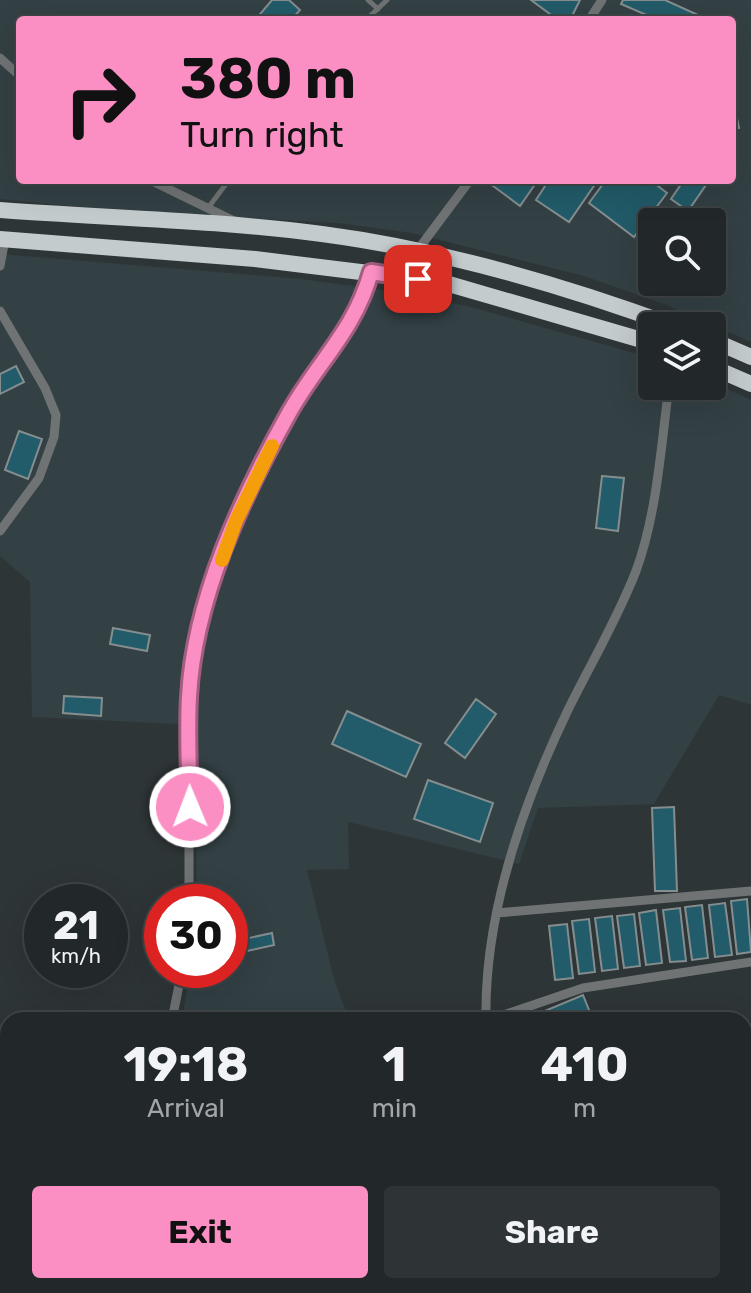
<!DOCTYPE html>
<html lang="en">
<head>
<meta charset="utf-8">
<style>
  :root { --surface:#222829; --page:#2e3435; --text:#f1f3f6; --muted:#a2a6a8; --line:#3f4446; --accent:#fb8fc4 }
  body { margin:0; font-family:Rubik,sans-serif; background:var(--page); color:var(--text); height:100vh; display:flex; flex-direction:column; font-size:30px; white-space:nowrap }
  * { box-sizing:border-box; margin:0 }
  p { font-size:26px; color:var(--muted) }
  .icon { flex:none; width:44px; height:44px; fill:none; stroke:currentColor; stroke-width:2; stroke-linecap:round; stroke-linejoin:round }
  .map { position:relative; flex:1; overflow:hidden }
  .drawer { position:absolute; left:0px; top:1012px; width:752px; height:282px; display:flex; flex-direction:column; background:var(--surface); border-radius:24px 24px 0 0; box-shadow:0 8px 32px #0002,0 0 0 2px var(--line) }
  .drawer>* { flex:none }
  .guide { position:absolute; left:16px; top:16px; width:720px; height:168px; border-radius:8px; box-shadow:0 8px 32px #0002,0 0 0 2px var(--line); background:#fb8fc4; color:#111; overflow:hidden }
  .fabs { position:absolute; left:638px; top:208px; display:grid; gap:16px }
  .fabs a { display:grid; place-items:center; width:88px; height:88px; border-radius:8px; background:var(--surface); box-shadow:0 8px 32px #0002,0 0 0 2px var(--line); font-size:40px }
  .speed { position:absolute; left:24px; top:884px; display:flex; gap:16px; font-size:40px; font-weight:700; text-align:center }
  .speed>* { display:grid; place-content:center; width:104px; height:104px; border-radius:50%; background:var(--surface); box-shadow:0 8px 32px #0002,0 0 0 2px var(--line); line-height:1 }
  .speed small { font-size:20px; font-weight:400 }
  .speed .limit { border:12px solid #d22; background:#fff; color:#111 }
  .pin { position:absolute; display:grid; place-items:center; width:68px; height:68px; color:#fff; margin:-34px; border-radius:16px; box-shadow:0 4px 12px #0006 }
  .me { position:absolute; width:88px; margin:-44px; rotate:359deg; stroke-linejoin:round; filter:drop-shadow(0 0 6px #0008) }
  .turn { display:flex; align-items:center; gap:28px; height:168px; padding:0 32px; font-size:36px }
  .turn .icon { width:104px; height:104px; stroke-width:2.5 }
  .turn b { display:block; font-size:56px; line-height:68px }
  .eta { display:flex; justify-content:space-evenly; align-items:center; height:136px; text-align:center }
  .eta b { font-size:48px; font-weight:700; line-height:56px }
  .primary-button { display:flex; gap:16px; margin-top:auto; padding:16px 32px }
  .primary-button a { flex:1; height:92px; border-radius:8px; background:var(--accent); color:#111; font-size:32px; font-weight:700; line-height:92px; text-align:center }
  .primary-button a+a { background:var(--page); color:var(--text) }
  .map>svg:first-child { display:block }
  .built { fill:#334044; fill-rule:evenodd }
  .building { fill:#225b69; stroke:#858d8f; stroke-width:2 }
  .lines { fill:none; stroke-linecap:round; stroke-linejoin:round }
  .lane { stroke:#707374; stroke-width:5 }
  .street { stroke:#707374; stroke-width:9 }
  .highway { stroke:#c3cbcd; stroke-width:16 }
  .route-casing { stroke:#a35d7f; stroke-width:20 }
  .route { stroke:#fb8fc4; stroke-width:14 }
  .slow { stroke:#f59e0b; stroke-width:14 }
</style>
</head>
<body>
<div class="map">
<svg width="751" height="1293" viewBox="0 0 751 1293">
  <rect width="100%" height="100%" fill="#2e3537"/>
  <path class="built" d="M0,0H751V342L664,304L584,276L412,233L339,223L132,212L0,199ZM20,20H732V180H20ZM652,222H712V282H652Z
    M0,254L301,279L403,293L471,307L652,358V386H712V382L751,400V705L719,695L654,804L538,808L519,864L348,822L349,869L307,870L334,979L349,1020H182L190,970H230V902H196L198,725L32,717L30,582L0,556Z"/>
  <path class="building" d="M272,0H289L300,10L291,20H255Z
    M531,0H580L570,20H558Z
    M623,0H665L709,20H658L621,4Z
    M732,93L739,128L732,129Z
    M485,180H538L520,206Z
    M549,180H598L569,222L536,200Z
    M606,180H650L667,193L634,237L589,203Z
    M684,180L708,182L688,211L671,199Z
    M16,366L24,382L0,394V374Z
    M19,431L42,439L28,479L5,470Z
    M602,476L624,478L618,531L596,528Z
    M113,628L150,635L147,651L110,644Z
    M64,696L102,698L101,716L63,713Z
    M476,699L496,714L465,758L445,743Z
    M347,711L421,744L406,777L332,744Z
    M428,780L493,803L480,842L414,819Z
    M674,807L677,891H655L652,808Z
    M747,899L751,952L737,954L731,901Z
    M725,903L732,955L715,957L709,905Z
    M702,905L708,958L692,960L685,907Z
    M680,908L686,961L670,962L663,910Z
    M656,910L662,963L646,965L639,913Z
    M634,914L640,966L624,968L617,916Z
    M612,916L618,969L602,971L595,918Z
    M589,919L595,972L579,974L572,921Z
    M567,924L573,978L555,980L549,926Z
    M272,933L274,945L230,955V942Z
    M583,995L593,1020H529L528,1018Z
    M496,1286H553L555,1291L478,1293Z"/>
  <g class="lines">
    <path class="lane" d="M368,0L378,9
      M366,20L387,0
      M208,208L229,180"/>
    <path class="street" d="M589,20L602,0
      M0,58L20,76
      M150,180L232,220
      M417,251L470,180
      M0,266L5,239
      M0,311L45,388L56,415L54,437L39,478L0,531
      M189,902V697L205,606L236,521L268,453L290,410L349,327L371,272
      M497,913L751,891
      M172,1020L182,970
      M486,1020C484,915 522,806 567,712C590,665 617,620 636,571C657,514 661,446 669,386
      M489,1020L583,988L751,962
      M744,1205L751,1207
      M165,1286V1293
      M562,1286L565,1293"/>
    <path class="highway" d="M0,210C107,218 216,220 322,234C443,250 560,284 674,326
      M0,239L255,259L442,282L652,343
      M712,340L751,357
      M712,367L751,384"/>
  </g>
  <g class="lines">
    <defs>
      <path id="route" d="M190,807C189,770 187,733 189,697C194,599 242,497 289,413C318,361 354,332 371,272L418,279"/>
    </defs>
    <use href="#route" class="route-casing"/>
    <use href="#route" class="route"/>
    <path class="slow" d="M222,560L236,521L272,446"/>
  </g>
</svg>
<div class="fabs">
<a><svg class="icon" aria-label="search" viewBox="0 0 24 24"><circle cx="10" cy="10" r="6"/><path d="M15 15l6 6"/></svg></a>
<a><svg class="icon" aria-label="layers" viewBox="0 0 24 24"><path d="M12 4l9 5-9 5-9-5zM3 14l9 5 9-5"/></svg></a>
</div>
<div class="speed"><div>21<small>km/h</small></div><div class="limit">30</div></div>
<div class="pin" style="left:418px;top:279px;background:#d93025"><svg class="icon" aria-label="arrive" viewBox="0 0 24 24"><path d="M6 21V4h12l-3 4 3 4H6"/></svg></div>
<svg class="me" style="left:190px;top:807px" viewBox="-20 -20 40 40"><circle r="17" fill="#fb8fc4" stroke="#fff" stroke-width="3"/><path d="M0-11L8 9 0 5-8 9z" fill="#fff"/></svg>
<div class="guide">
<div class="turn"><svg class="icon" aria-label="right" viewBox="0 0 24 24"><path d="M7 20v-9h11M14 6l5 5-5 5"/></svg><div><b>380 m</b>Turn right</div></div>
</div>
<section class="drawer">
<div class="eta">
<div><b>19:18</b><p>Arrival</p></div>
<div><b>1</b><p>min</p></div>
<div><b>410</b><p>m</p></div>
</div>
<div class="primary-button"><a>Exit</a><a>Share</a></div>
</section>
</div>
</body>
</html>
